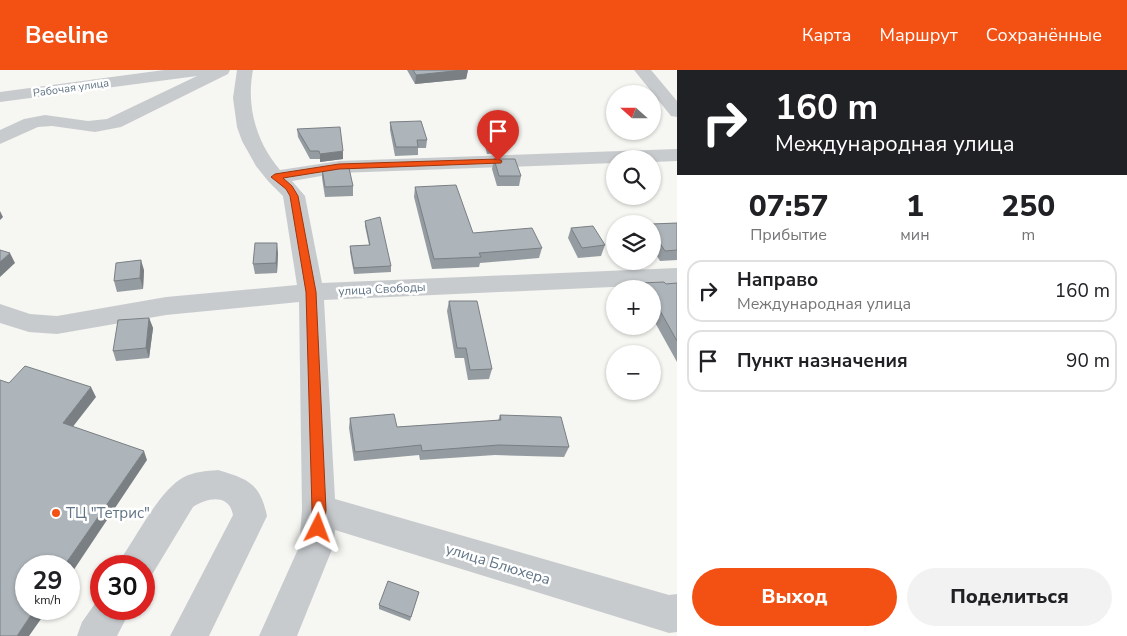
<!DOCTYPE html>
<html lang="ru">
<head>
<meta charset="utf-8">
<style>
  :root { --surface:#fff; --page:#f2f2f2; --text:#202124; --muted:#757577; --line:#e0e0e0; --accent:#f35114 }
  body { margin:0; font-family:"Nunito Sans",sans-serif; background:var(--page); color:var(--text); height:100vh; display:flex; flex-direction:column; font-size:19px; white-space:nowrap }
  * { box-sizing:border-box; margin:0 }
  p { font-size:16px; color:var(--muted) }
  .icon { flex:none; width:28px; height:28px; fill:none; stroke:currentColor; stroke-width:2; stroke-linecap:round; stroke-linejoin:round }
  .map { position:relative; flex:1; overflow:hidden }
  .sheet { display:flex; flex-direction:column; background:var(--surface); width:450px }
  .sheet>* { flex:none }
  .guide { background:#202124; color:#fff; overflow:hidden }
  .needle { width:32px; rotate:291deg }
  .controls { position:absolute; left:606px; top:15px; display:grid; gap:10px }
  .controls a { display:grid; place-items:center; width:55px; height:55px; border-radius:50%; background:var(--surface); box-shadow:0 1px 4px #0004; font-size:25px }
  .speed { position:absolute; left:15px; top:485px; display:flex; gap:10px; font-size:25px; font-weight:700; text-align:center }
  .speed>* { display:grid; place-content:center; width:65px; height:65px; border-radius:50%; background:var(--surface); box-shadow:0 1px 4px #0004; line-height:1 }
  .speed small { font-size:12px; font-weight:400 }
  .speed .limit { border:8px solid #d22; background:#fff; color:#111 }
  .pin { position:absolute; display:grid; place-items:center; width:42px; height:42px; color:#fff; margin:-51px -21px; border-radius:50% 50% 50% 0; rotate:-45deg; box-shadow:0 0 5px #0007 }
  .pin .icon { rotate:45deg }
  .me { position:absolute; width:55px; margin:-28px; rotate:3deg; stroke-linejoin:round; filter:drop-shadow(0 0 4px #0008) }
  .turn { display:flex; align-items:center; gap:18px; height:105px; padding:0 15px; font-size:22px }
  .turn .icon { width:65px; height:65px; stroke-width:2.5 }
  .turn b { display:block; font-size:35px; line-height:42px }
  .eta { display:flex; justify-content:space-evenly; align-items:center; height:85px; text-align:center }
  .eta b { font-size:30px; font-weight:800; line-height:35px }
  .cta { display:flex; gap:10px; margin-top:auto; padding:10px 15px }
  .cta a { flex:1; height:58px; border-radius:30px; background:var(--accent); color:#fff; font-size:20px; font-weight:800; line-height:58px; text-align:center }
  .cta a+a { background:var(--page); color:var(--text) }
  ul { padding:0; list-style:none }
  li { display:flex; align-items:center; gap:15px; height:62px; margin:0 10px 8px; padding:0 5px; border:2px solid var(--line); border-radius:15px }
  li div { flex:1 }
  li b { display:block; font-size:19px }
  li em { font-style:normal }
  header { display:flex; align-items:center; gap:30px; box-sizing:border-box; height:70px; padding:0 25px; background:var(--accent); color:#fff }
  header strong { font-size:24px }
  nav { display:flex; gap:28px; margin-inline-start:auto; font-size:18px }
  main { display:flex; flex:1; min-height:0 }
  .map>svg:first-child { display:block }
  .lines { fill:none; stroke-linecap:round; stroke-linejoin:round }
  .minor { fill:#c8cbce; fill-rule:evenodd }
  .wall { fill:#959ca1 }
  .shaded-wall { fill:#797f83 }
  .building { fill:#adb5bb; stroke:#797f83 }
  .route { fill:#f35114; stroke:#9e350d }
  .poi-dot { fill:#f35114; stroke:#fff; stroke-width:2 }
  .labels { text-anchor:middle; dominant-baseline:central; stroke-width:5; stroke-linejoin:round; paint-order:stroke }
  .far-street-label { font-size:11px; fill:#627586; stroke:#fff }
  .street-label { font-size:12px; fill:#627586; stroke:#fff }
  .near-poi-label { font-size:15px; fill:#627586; stroke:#fff; text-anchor:start }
  .near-street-label { font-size:15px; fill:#627586; stroke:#fff }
</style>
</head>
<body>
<header>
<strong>Beeline</strong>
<nav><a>Карта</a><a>Маршрут</a><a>Сохранённые</a></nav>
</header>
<main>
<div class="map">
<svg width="677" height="566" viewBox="0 0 677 566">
  <rect width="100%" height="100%" fill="#f6f6f2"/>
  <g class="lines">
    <path class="minor" d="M164,0H230L228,4L121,57L95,62L52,56L38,57L0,74V60L24,49L45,45L88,51L107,49L197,6L0,32V22Z
      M237,0H253C246,36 256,72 280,100L339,91L677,79V91L652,92V89H615V93L339,103L292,111L305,126L322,213L677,198V214L324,230L335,429L669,525L677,524V562L669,563L335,460L333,477L297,566H259L299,477L302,440L299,232L166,245L57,264L29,262L0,253V234L30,244L57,246L166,227L297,215L283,126L268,111L256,96L242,71L237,57L233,28Z
      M634,0H651L677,31V47L671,46Z
      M218,400C248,409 260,413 267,446L209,566H170L233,445C229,423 207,428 193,437L150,508L144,511V496H119L124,484C139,462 161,419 184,407C194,402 206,401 218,400Z
      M101,525V539H131L117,566H77L82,552Z"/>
  </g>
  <path class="wall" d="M407,0H468L466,9L415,14Z
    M390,52L427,70L426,78H418V85L395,86L390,60Z
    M297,59L343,89L320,92V89H310L298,67Z
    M484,63L507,78L506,83L487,84L483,68Z
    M494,89L521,106L519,116H497L492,99Z
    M322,98H345L353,116V126L325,127L322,108Z
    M415,117L473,163L542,178L539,188L480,193L479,197L432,199L414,127Z
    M365,151L391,196V202L354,204L350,182V176L369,175L365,156Z
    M677,153V190L660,191L652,178V154Z
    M571,158L605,175L601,186L578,188L568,168Z
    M278,183L277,203L255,204L253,194Z
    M144,200L143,219L117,222L114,211Z
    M640,213L666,214L677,213V292L652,247V219H638Z
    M449,231L492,299L489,309L468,310L464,288H455L447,241Z
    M149,248L153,258L149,288L116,291L113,281Z
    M500,345L569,377L564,387L495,385L420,390L419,385L354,391L349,358L350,348L397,357L498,351Z
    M419,522L410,551L379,539V535Z"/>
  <path class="shaded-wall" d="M463,0H468L466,9L415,14L416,5Z
    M343,81V89L320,92V84Z
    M0,141L3,147L0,150Z
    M277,173L278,183L277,203L276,193Z
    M10,183L15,193L0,207V192Z
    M141,190L144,200L143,219L140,208Z
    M149,248L153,258L149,288L146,278Z
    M91,317L96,327L68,363L63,353Z
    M144,381L147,390L69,507V496H64Z
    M35,539H48L29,566H17Z"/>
  <path class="building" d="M413,0H463L416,5Z
    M421,51L427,70H417L418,77H396L390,52Z
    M340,57L343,81L320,84L319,81H310L297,59Z
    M501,62L507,78L488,79L484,63Z
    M494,89H515L521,106H499Z
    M345,95V98H349L353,116L325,117L322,98Z
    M456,115L473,163L532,158L542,178L479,183L481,187L434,189L415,117Z
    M380,147L391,196L354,198L350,176L370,175L365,151Z
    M677,153V180L665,181L652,161V154Z
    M593,156L605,175L582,178L571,158Z
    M255,173H277L276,193L253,194Z
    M0,180L10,183L0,192Z
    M141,190L140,208L114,211L116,193Z
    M664,212L666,214L677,213V271L658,237H654L652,234V219H644L640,213Z
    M449,231H477L492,299L470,300L466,278H457Z
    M149,248L146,278L113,281L118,250Z
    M25,296L91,317L63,353L144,381L64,496H26V539H35L17,566H0V310L9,313Z
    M394,344L397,357L501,350L500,345L561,347L569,377L499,375L422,381L421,375L355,382L350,348Z
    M388,511L419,522L411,547L379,535Z"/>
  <path class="route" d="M498,89L502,91L501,93L339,99L283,108L292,116L298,126L316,222L326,440L323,463L318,465L313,463L311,458L312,440L306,222L290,126L286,119L271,107L275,104L339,94Z"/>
  <circle class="poi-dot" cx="56" cy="443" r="5"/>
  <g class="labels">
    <g class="far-street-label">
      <text transform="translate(71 18) rotate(-8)">Рабочая улица</text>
    </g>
    <g class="street-label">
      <text transform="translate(382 219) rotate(-3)">улица Свободы</text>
    </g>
    <g class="near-poi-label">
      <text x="66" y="443">ТЦ "Тетрис"</text>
    </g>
    <g class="near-street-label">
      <text transform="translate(498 494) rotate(17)">улица Блюхера</text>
    </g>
  </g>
</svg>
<div class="controls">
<a><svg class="needle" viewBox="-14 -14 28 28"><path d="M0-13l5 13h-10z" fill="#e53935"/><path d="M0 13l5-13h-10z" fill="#757577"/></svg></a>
<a><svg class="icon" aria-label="search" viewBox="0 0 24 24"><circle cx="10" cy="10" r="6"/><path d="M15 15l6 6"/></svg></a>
<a><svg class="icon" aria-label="layers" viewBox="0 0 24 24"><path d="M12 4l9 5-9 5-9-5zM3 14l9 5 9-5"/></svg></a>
<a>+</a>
<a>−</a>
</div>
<div class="speed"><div>29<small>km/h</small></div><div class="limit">30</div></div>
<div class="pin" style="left:498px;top:91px;background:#d93025"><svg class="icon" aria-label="arrive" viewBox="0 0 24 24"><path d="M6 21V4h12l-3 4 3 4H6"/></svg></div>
<svg class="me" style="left:318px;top:458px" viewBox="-20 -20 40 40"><path d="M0-17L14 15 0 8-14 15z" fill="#f35114" stroke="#fff" stroke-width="4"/></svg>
</div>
<section class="sheet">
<div class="guide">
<div class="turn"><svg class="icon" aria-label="right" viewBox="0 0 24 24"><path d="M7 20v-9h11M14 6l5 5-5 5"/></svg><div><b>160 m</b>Международная улица</div></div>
</div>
<div class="eta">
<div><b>07:57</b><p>Прибытие</p></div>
<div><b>1</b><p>мин</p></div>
<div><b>250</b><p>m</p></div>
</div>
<ul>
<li><svg class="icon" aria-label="right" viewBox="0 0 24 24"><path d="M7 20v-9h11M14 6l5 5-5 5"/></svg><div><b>Направо</b><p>Международная улица</p></div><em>160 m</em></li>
<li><svg class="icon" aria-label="arrive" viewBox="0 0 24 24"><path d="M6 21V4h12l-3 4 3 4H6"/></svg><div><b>Пункт назначения</b></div><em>90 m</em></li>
</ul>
<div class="cta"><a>Выход</a><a>Поделиться</a></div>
</section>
</main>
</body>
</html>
